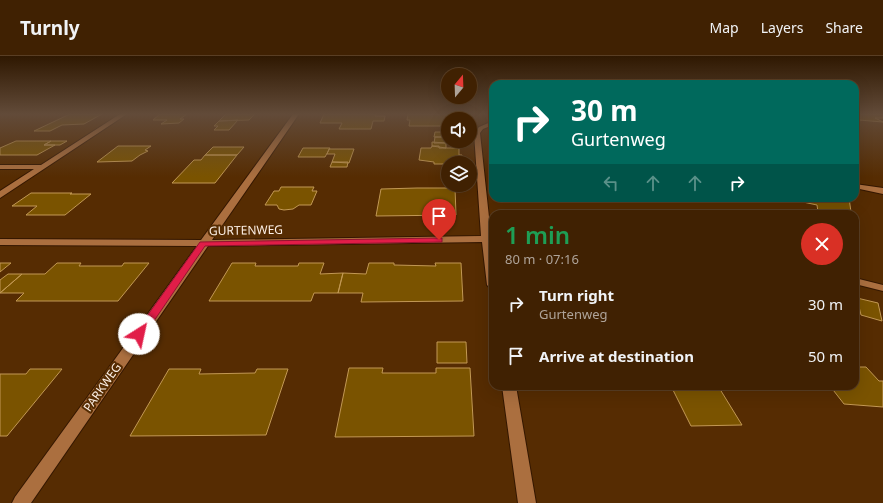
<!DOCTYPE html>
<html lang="en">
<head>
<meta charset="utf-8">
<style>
  :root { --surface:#402102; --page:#4b2e11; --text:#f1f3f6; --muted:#aea399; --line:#593e24 }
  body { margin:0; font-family:"Noto Sans",sans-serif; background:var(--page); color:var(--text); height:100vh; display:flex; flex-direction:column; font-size:15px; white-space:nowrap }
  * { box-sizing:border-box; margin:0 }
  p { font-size:13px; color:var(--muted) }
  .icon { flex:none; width:22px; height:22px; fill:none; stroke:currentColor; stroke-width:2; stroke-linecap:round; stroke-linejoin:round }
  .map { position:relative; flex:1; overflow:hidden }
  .details { position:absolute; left:489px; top:154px; width:370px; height:180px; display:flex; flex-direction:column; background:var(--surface); border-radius:12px; box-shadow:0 4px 16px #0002,0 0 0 1px var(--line) }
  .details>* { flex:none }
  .banner { position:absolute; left:489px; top:24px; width:370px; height:122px; border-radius:12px; box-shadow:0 4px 16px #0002,0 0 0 1px var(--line); background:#00695c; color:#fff; overflow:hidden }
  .needle { width:26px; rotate:19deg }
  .buttons { position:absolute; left:441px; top:12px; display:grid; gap:8px }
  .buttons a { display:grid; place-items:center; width:36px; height:36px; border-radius:50%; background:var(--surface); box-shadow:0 4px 16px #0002,0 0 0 1px var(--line); font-size:20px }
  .pin { position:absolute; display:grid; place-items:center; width:34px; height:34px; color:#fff; margin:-41px -17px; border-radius:50% 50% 50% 0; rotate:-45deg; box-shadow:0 0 4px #0007 }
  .pin .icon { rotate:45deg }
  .me { position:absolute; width:44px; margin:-22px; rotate:35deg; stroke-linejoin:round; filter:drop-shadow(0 0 3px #0008) }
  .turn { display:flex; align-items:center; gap:14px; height:84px; padding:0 16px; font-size:18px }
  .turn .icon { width:52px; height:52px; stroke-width:2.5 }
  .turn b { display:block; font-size:28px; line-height:34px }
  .lanes { display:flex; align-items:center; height:38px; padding:0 16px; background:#0003; justify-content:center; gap:20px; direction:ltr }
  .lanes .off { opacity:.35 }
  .round { display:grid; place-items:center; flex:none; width:42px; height:42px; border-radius:21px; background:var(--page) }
  .head { display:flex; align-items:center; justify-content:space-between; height:68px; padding:0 16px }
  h1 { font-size:24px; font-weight:600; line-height:30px; color:#1e9e55 }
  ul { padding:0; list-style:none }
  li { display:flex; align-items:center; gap:12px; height:52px; padding:0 16px }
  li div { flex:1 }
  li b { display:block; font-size:15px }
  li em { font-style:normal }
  header { display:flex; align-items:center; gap:24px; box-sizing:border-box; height:56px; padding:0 20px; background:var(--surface); border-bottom:1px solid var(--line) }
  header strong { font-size:19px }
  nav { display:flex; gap:22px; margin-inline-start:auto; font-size:14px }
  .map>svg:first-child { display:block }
  .building { fill:#7a5300; stroke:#c29854 }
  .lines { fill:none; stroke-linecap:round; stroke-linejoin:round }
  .minor-casing { stroke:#341700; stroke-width:2 }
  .minor { fill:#ab6f3f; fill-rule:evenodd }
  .route { fill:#e11d48; stroke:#92132f }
  .labels { text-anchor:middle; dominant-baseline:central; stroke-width:4; stroke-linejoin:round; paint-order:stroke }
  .street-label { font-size:12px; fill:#fcefe5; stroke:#562c02 }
</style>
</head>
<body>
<header>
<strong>Turnly</strong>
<nav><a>Map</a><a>Layers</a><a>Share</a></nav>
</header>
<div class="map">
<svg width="883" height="447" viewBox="0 0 883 447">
  <rect width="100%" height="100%" fill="#562c02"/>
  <path class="building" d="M70,58H102L84,68L62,69L50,75H34Z
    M160,58H187L180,63H184L179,67L161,68L167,64H153Z
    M226,58H255L249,64L219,65Z
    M324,58H376L375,60H385L384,65H373L371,73H339L342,67H320Z
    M408,58L460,59V63H448V70H409L410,64H407Z
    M855,58H883V62H875L883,66L859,64L855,62Z
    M238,64L229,74H214L218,70H214L219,65Z
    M435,76H448V81H434Z
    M435,81H448V85H453V87H434Z
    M16,85H51L44,89H55L37,99H0V92Z
    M51,85H67L60,89H44Z
    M432,86L446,87V92L432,90Z
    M118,90H151L145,94L148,95L140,99L132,105L97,106Z
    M432,90H439V92H459V99H462V103H459L458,107L448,108H434V106L419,104L421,92H431Z
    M213,91H244L237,99H205Z
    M303,92H330L325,101H298Z
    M329,93H354L349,107L332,106L335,98H327Z
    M205,99H237L215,127H172L194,104H201Z
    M332,106H348L347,111H330Z
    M281,131H314L312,135H317L311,149H299L293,153L284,154L279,153L277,149H265L274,135H279Z
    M417,132H455L456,159L376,160L381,133Z
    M31,137H72L70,138H91L65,159H26L37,150H12Z
    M803,142H849L851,156L849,155L850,158H829L818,156L817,149L803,146Z
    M581,156H610L611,158H581Z
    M0,207H11L0,216Z
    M57,207H81L79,210H122L124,207H149L118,245H16L24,237H0L22,218H45Z
    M232,207H256L255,210H298L299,207H324L320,218L343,217L338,237H314L311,245H209Z
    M369,207H394V209L436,210L435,207H461L463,245L361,246L363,237H338L343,217L366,218Z
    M8,218H22L0,237V224Z
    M857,242L878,247L882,265L861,259Z
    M437,286H466L467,307H437Z
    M855,311H866L879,325H883V351L844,348L830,330H855Z
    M349,312H383L382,317H436V312H470L474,380L335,381Z
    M30,313H62L7,380H0V318H26Z
    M169,313H201L199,318L255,317L257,313H288L266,379L130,380Z
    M671,330H718L742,369L691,370Z"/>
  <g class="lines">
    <defs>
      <path id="minor" d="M120,58H127L0,142V135L34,113H0V109H41Z
        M293,58H299L212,184L481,180L474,77L479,71L493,65V69L483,73L480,77L491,180H493V186H491L493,196V232L489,231L487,229L482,186L208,190L31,447H12L15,441L197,190L0,189V183L201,184Z
        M855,128L883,132V138L855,132Z
        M855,222L883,229V235L855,228Z
        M502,330H516L536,447H518Z"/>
    </defs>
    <use href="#minor" class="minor-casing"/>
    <use href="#minor" class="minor"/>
  </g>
  <linearGradient id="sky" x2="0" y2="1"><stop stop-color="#2f1801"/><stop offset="0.48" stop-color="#624b39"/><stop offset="1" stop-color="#624b39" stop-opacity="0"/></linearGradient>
  <rect width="883" height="121" fill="url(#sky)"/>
  <path class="route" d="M439,182H442V186L205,190L143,281H135L134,278L200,186Z"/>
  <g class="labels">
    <g class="street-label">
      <text transform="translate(246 174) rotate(-1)">GURTENWEG</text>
      <text transform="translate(102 331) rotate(-55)">PARKWEG</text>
    </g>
  </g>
</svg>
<div class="buttons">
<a><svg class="needle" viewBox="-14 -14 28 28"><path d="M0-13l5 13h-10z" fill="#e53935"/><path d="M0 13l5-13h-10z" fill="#aea399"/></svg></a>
<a><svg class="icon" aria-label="sound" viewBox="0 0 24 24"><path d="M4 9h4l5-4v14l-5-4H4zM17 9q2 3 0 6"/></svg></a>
<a><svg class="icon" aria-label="layers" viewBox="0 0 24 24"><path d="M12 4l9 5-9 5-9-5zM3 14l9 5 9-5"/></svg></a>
</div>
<div class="pin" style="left:439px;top:184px;background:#d93025"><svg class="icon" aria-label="arrive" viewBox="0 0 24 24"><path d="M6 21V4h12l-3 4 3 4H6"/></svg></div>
<svg class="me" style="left:139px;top:278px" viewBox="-20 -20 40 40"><circle r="19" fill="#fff"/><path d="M0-13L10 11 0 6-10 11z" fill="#e11d48"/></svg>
<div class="banner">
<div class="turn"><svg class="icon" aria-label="right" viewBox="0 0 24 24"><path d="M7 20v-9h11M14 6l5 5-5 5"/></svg><div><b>30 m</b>Gurtenweg</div></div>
<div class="lanes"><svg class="icon off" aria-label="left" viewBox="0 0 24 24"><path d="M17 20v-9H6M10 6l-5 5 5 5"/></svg><svg class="icon off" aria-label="ahead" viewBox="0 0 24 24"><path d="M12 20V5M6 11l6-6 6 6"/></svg><svg class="icon off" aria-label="ahead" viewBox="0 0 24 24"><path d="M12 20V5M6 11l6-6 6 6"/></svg><svg class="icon" aria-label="right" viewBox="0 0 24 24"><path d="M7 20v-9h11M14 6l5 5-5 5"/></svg></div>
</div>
<section class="details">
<div class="head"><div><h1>1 min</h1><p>80 m · 07:16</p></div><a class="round" style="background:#d93025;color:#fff"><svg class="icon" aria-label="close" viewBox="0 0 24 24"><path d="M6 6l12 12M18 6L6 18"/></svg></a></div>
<ul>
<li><svg class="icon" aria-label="right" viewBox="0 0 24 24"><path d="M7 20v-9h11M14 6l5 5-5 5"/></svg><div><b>Turn right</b><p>Gurtenweg</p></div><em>30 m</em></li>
<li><svg class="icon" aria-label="arrive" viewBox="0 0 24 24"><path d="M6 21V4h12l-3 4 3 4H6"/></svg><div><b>Arrive at destination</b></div><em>50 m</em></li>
</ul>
</section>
</div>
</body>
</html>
